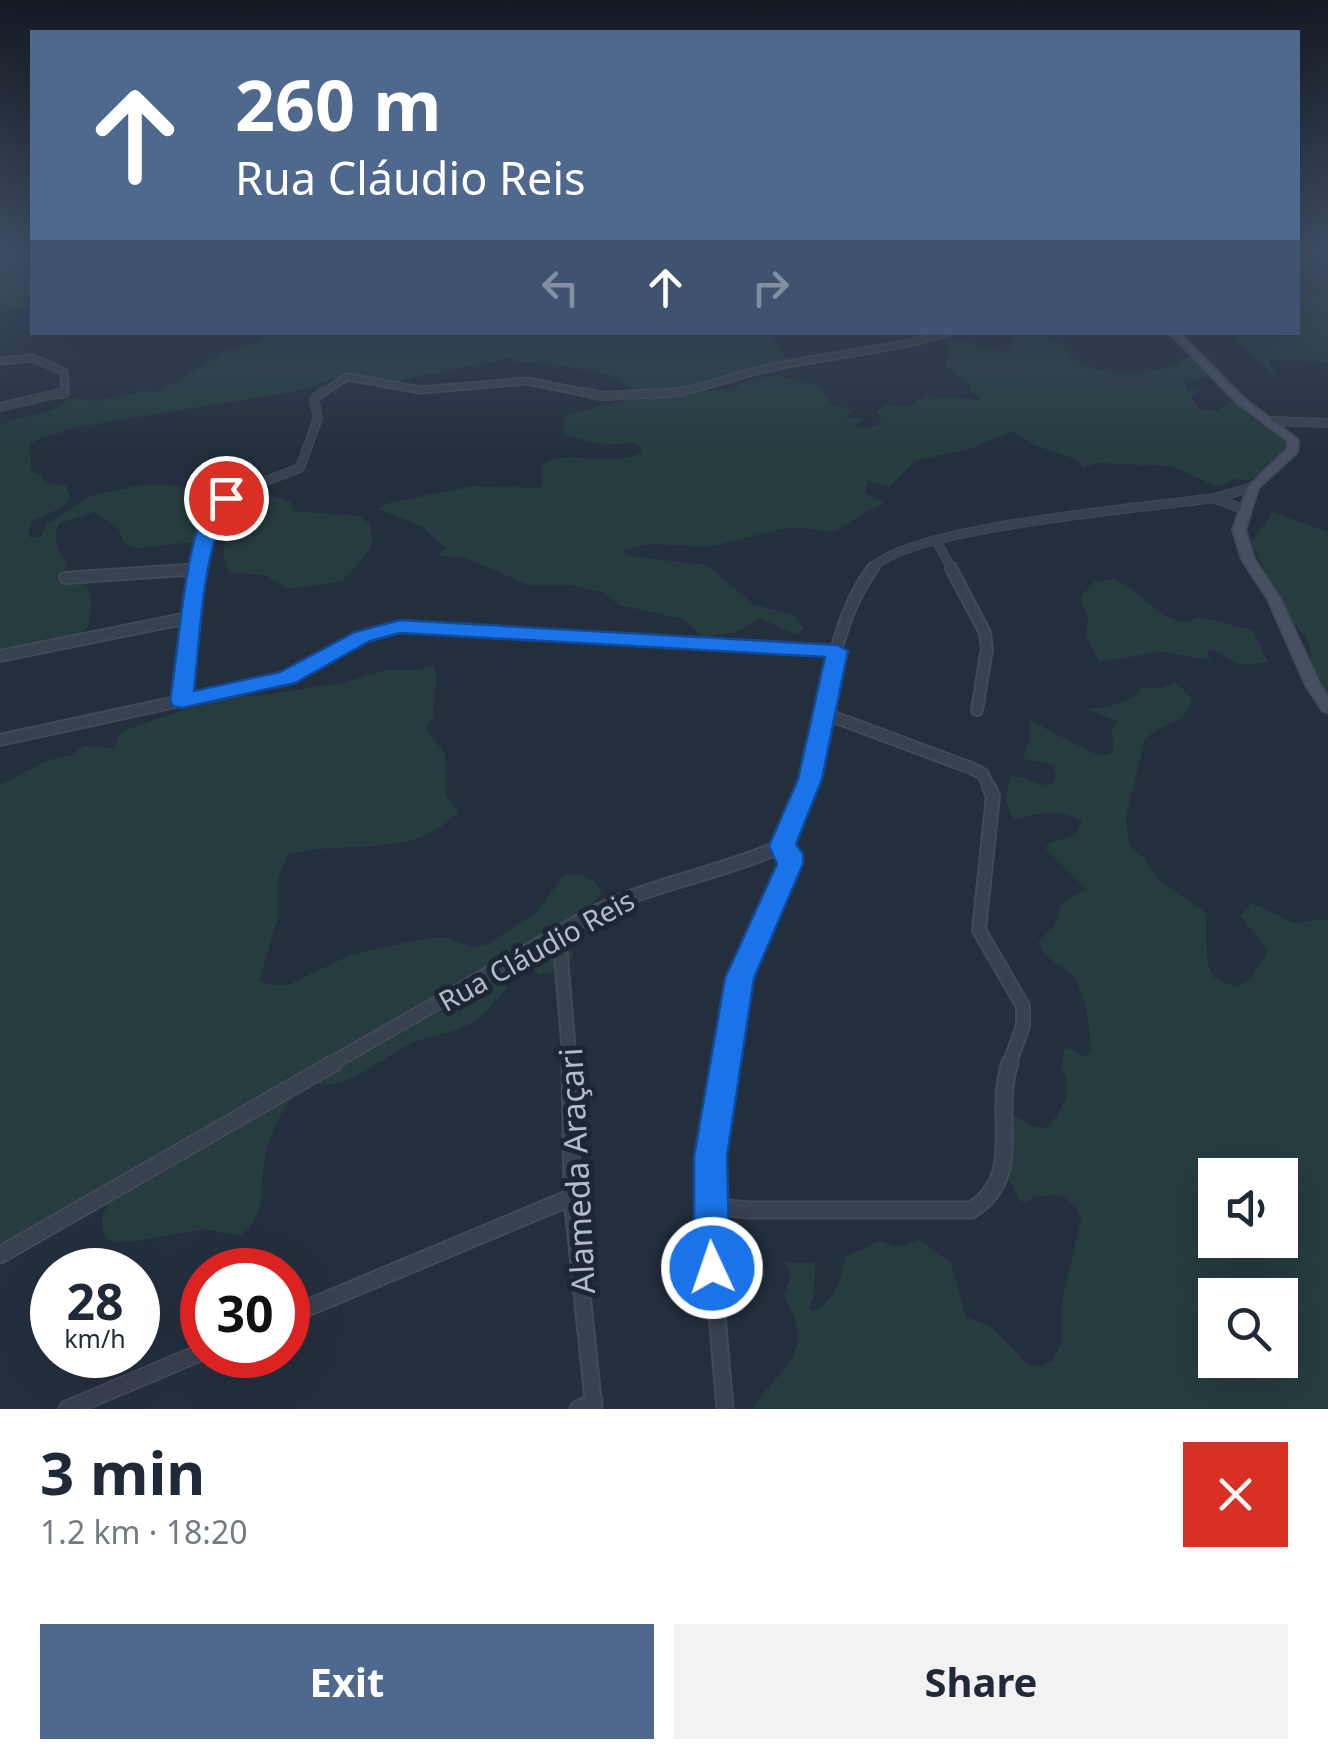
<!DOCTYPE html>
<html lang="en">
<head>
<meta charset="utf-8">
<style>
  :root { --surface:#fff; --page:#f2f2f3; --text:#1f2937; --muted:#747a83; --accent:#4f688e }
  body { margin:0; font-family:"Noto Sans",sans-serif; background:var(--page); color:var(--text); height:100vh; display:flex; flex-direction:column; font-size:38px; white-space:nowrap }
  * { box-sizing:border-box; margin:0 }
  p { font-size:32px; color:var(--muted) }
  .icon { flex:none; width:55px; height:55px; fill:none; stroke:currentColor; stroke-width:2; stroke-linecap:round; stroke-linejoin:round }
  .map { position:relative; height:1409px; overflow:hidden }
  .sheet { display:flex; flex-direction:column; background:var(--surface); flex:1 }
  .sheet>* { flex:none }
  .top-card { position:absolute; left:30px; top:30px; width:1270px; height:305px; border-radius:0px; box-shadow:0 10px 40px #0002; background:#4f688e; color:#fff; overflow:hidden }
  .tools { position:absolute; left:1198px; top:1158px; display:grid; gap:20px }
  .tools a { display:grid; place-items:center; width:100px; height:100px; border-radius:0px; background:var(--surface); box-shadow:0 10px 40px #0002; font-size:50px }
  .speed { position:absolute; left:30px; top:1248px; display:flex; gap:20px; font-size:50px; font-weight:700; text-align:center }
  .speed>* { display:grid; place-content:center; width:130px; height:130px; border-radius:50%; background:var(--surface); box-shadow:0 10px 40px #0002; line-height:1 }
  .speed small { font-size:25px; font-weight:400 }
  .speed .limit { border:15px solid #d22; background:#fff; color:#111 }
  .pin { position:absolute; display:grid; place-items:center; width:85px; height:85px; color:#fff; margin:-42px; border:5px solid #fff; border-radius:50%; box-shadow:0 2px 10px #0007 }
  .me { position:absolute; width:110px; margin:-55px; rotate:357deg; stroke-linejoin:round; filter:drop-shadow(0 0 8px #0008) }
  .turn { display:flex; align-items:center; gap:35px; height:210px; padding:0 40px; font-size:45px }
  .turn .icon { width:130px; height:130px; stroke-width:2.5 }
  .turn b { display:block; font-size:70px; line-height:85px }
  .lanes { display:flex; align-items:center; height:95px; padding:0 40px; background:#0003; justify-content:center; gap:50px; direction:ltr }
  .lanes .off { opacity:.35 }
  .round { display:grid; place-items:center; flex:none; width:105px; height:105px; border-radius:0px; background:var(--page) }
  .summary { display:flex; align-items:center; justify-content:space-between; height:170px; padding:0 40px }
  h1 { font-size:60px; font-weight:700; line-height:75px }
  .button { display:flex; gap:20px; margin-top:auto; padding:20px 40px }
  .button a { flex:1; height:115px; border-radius:0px; background:var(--accent); color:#fff; font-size:40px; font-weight:700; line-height:115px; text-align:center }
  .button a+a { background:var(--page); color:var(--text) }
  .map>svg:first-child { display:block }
  .green { fill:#263c3f; fill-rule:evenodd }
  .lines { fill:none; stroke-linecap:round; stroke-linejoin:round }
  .street-far4-casing { stroke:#414a57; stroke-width:9 }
  .street-far3-casing { stroke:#414a57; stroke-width:10 }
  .street-far2-casing { stroke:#414a57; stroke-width:14 }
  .street-far1-casing { stroke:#414a57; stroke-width:16 }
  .street-casing { stroke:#414a57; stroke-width:19 }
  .secondary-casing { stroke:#414a57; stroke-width:4 }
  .street-far4 { stroke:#38414e; stroke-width:6 }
  .street-far3 { stroke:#38414e; stroke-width:8 }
  .street-far2 { stroke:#38414e; stroke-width:10 }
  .street-far1 { stroke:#38414e; stroke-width:12 }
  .street { stroke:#38414e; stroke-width:15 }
  .secondary { fill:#465061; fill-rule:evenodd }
  .route { fill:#1a73e8; stroke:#114b97; stroke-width:2.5 }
  .labels { text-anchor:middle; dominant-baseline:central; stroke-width:10; stroke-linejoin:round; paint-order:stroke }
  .street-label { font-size:28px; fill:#b4bcc9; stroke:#1d2633 }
  .near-street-label { font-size:32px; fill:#b4bcc9; stroke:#1d2633 }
</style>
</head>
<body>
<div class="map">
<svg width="1328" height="1409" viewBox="0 0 1328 1409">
  <rect width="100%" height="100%" fill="#242f3e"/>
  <path class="green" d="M0,254H32V307L16,311L4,306L0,289Z
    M1298,294L1328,298V363C1307,358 1287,362 1268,358L1276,378L1231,333L1298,332Z
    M264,333H764L771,334L788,363C750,374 670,402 633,389C626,386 620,380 613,377C580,367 546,363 512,361L519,356L394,382L339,378L292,392L77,427L41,438L29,446L32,472L42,476L45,482L66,486L70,499L63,507L32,521L28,534L31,538L41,537L46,525L91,496L142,485H173L222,498L262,492L290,502L294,511L359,516L371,525L372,548L342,581L288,589L265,575L228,573L223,551L227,535L219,525L194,542L138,548L125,544L118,528L95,512L60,523C50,536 59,552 68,563L58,580L81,583L88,588L92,601L88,627L78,635L0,653V426C19,413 57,417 68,398L98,401L142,391L157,393L226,351L260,342Z
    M1013,333C1028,333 1046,334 1059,343C1068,350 1070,358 1082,364C1110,376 1165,377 1188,356L1196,358L1215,375L1185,382L1187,389L1201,388L1191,397L1198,408L1217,412L1234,399L1288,434L1289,454L1250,480L1235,479L1219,487L1170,466L1097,463L1083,468L1078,460L1034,445L1013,431L970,449L917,460L889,487L868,481L865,492L885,504L868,510L835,532L791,527L709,547L652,544L623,550L628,556L707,565L752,604L793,615L805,629L795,634L760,618L735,633L702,636L683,619L619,605L603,592L569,585H529L465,558L438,556L446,548L421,526L378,509L389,503L473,486L538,488L543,485L541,466C560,447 610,468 641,453V447L631,443L605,445L563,435L564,415L638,397L734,389C755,370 793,377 818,385L832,404L853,410L845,417L865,419L855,425L861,429L878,425L881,418L875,411L888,405L910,406L925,396L981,400L971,391L970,385L945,365L950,351L946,344L963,339L982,349L1008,352L1013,347Z
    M1273,512L1328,532V699L1313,674L1309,643L1281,605L1251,542Z
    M1113,579C1145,590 1167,636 1199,617L1253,630L1269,663L1238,664L1214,650L1207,652L1210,660L1160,652L1100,662L1086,636L1088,617L1080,598L1094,582Z
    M434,665C440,682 431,699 434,717L426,728L445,754L446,795L458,812C409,862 346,838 287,855L278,880L277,920L259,980L269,985H289L350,955L428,938H447L473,947L488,944L537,912L563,876C579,871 594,877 602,893L556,942L573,952V958L557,971L539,975L523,958L487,974L505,984L506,989C496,999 486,1014 473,1022C455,1034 434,1034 414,1042C383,1056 344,1095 308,1082C285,1099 268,1135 264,1164C260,1193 266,1216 239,1236L205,1229L131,1242L107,1240C93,1217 112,1198 125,1179L124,1172L54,1223L0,1247V785L49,760L72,755L84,746L114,748L118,736L125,730L219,698L267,695L342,683L386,670H417Z
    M1176,682L1192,699C1186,728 1158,721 1144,742L1126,817L1129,845L1144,858L1158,880L1206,913L1207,962L1214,978L1235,987L1250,979L1268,951L1240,915L1252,903L1294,923L1328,919V1409H752C783,1364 817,1353 784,1296L791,1274L784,1262L815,1263L814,1294L809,1307L813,1311C837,1300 841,1281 845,1257L879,1241L897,1247L920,1240L951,1263L966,1317L990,1326L1027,1364L1040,1367L1052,1361L1061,1344L1062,1302L1081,1220L1077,1208L1061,1195L1035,1196L1026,1203L1019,1200L993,1148L1016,1116L1033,1127L1048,1128C1061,1108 1076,1092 1061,1069L1065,1047L1084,1057L1090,1053C1091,1030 1086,984 1067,970C1054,961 1044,958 1038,943L1055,925L1062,903L1086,889L1045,848L1050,843L1076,835L1082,822C1063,808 1037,813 1016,819C1004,811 1005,789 1011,777C1026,775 1036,788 1052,784L1056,777L1052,764L1023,759L1030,739L1029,720L1093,753L1108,755L1113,751L1112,731L1117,721L1086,709C1104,708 1134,703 1141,688H1159ZM1215,1175H1280V1240H1215ZM1215,1295H1280V1360H1215Z"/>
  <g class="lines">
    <defs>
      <path id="street-far4" d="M0,361L33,358L64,372L65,393L61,395
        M319,395L347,377L421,390L528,381L596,395
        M649,395C691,394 728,377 769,368C830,355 891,350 951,332"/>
      <path id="street-far3" d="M584,392L602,396L683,392
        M0,407L65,392
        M1269,421L1328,423
        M1216,499L1243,509
        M936,540L952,570
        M184,570L200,569
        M200,570L221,502L239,491L300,468L318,418L314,399L322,392
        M871,570C902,527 1153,507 1215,498L1253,487"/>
      <path id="street-far2" d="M951,568L985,633L987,649L977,710
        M65,578L200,569
        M0,656L193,617
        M181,701L200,568
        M823,713L971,768L983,774L990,790
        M0,740L287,678L363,637L400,627L837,651
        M806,790C828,717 827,630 873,568"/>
      <path id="street-far1" d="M989,787L993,796L979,930L1023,1006V1026L1009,1065
        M559,932L570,1065
        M329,1065L595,912C655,883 721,873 782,846L807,787
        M724,1065L740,978L790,863V854L782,846"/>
      <path id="street" d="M570,1063L572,1197L594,1409
        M724,1063L716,1106L708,1206L725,1409
        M708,1206L749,1210H971C1026,1177 992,1114 1010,1063
        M0,1255L334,1063
        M288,1316L572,1197
        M67,1409L202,1352
        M578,1409L594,1401"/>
      <path id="secondary" d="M1169,332H1178L1243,398L1298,440L1297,452L1258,488L1245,530L1254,559L1280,599L1320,685L1328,697V712L1323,711L1306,685L1268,599L1242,559L1233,530L1248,487L1288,449V441L1237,402Z"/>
    </defs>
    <use href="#street-far4" class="street-far4-casing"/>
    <use href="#street-far3" class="street-far3-casing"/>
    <use href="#street-far2" class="street-far2-casing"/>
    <use href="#street-far1" class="street-far1-casing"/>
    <use href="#street" class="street-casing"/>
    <use href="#secondary" class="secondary-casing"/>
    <use href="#street-far4" class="street-far4"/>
    <use href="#street-far3" class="street-far3"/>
    <use href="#street-far2" class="street-far2"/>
    <use href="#street-far1" class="street-far1"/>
    <use href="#street" class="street"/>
    <use href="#secondary" class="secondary"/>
  </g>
  <linearGradient id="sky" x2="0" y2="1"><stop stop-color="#141a22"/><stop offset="0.56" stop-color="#3f4d63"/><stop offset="1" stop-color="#3f4d63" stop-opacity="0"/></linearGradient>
  <rect width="1328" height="451" fill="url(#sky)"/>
  <path class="route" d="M226,493L235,498C201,542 201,635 194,691L280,672L355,632L400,620L838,645L848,651L822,779L796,844L803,854V864L754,978L727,1156L730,1268L724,1281L712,1286L699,1281L694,1268V1156L725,978L777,864L769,846L798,779L825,657L400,633L370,641L295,683L182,708L173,706L170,701C178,652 184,556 203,514C208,504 217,496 226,493Z"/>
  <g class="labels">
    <g class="street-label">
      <text transform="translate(536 950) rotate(-29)">Rua Cláudio Reis</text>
    </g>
    <g class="near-street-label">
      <text transform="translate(576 1171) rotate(-93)">Alameda Araçari</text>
    </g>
  </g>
</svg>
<div class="tools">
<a><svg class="icon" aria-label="sound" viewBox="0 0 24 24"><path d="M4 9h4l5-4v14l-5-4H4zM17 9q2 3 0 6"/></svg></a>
<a><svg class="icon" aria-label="search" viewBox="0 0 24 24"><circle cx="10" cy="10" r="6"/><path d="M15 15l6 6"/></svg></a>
</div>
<div class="speed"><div>28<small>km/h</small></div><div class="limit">30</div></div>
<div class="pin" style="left:226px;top:498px;background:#d93025"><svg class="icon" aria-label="arrive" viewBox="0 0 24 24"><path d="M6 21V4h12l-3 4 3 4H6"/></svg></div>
<svg class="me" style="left:712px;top:1268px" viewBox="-20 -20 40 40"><circle r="17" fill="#1a73e8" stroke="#fff" stroke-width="3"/><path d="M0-11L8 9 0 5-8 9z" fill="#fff"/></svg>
<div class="top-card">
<div class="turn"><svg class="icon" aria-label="ahead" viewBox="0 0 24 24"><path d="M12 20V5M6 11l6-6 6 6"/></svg><div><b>260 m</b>Rua Cláudio Reis</div></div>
<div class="lanes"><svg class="icon off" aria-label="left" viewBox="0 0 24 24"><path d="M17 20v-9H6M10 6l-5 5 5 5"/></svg><svg class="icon" aria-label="ahead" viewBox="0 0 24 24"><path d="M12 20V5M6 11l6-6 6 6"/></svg><svg class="icon off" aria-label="right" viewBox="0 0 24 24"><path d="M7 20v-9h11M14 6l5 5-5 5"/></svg></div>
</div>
</div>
<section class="sheet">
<div class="summary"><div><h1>3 min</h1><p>1.2 km · 18:20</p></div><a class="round" style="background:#d93025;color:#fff"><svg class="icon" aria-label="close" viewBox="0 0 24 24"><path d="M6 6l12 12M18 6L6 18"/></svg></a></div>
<div class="button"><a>Exit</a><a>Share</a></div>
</section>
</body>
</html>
